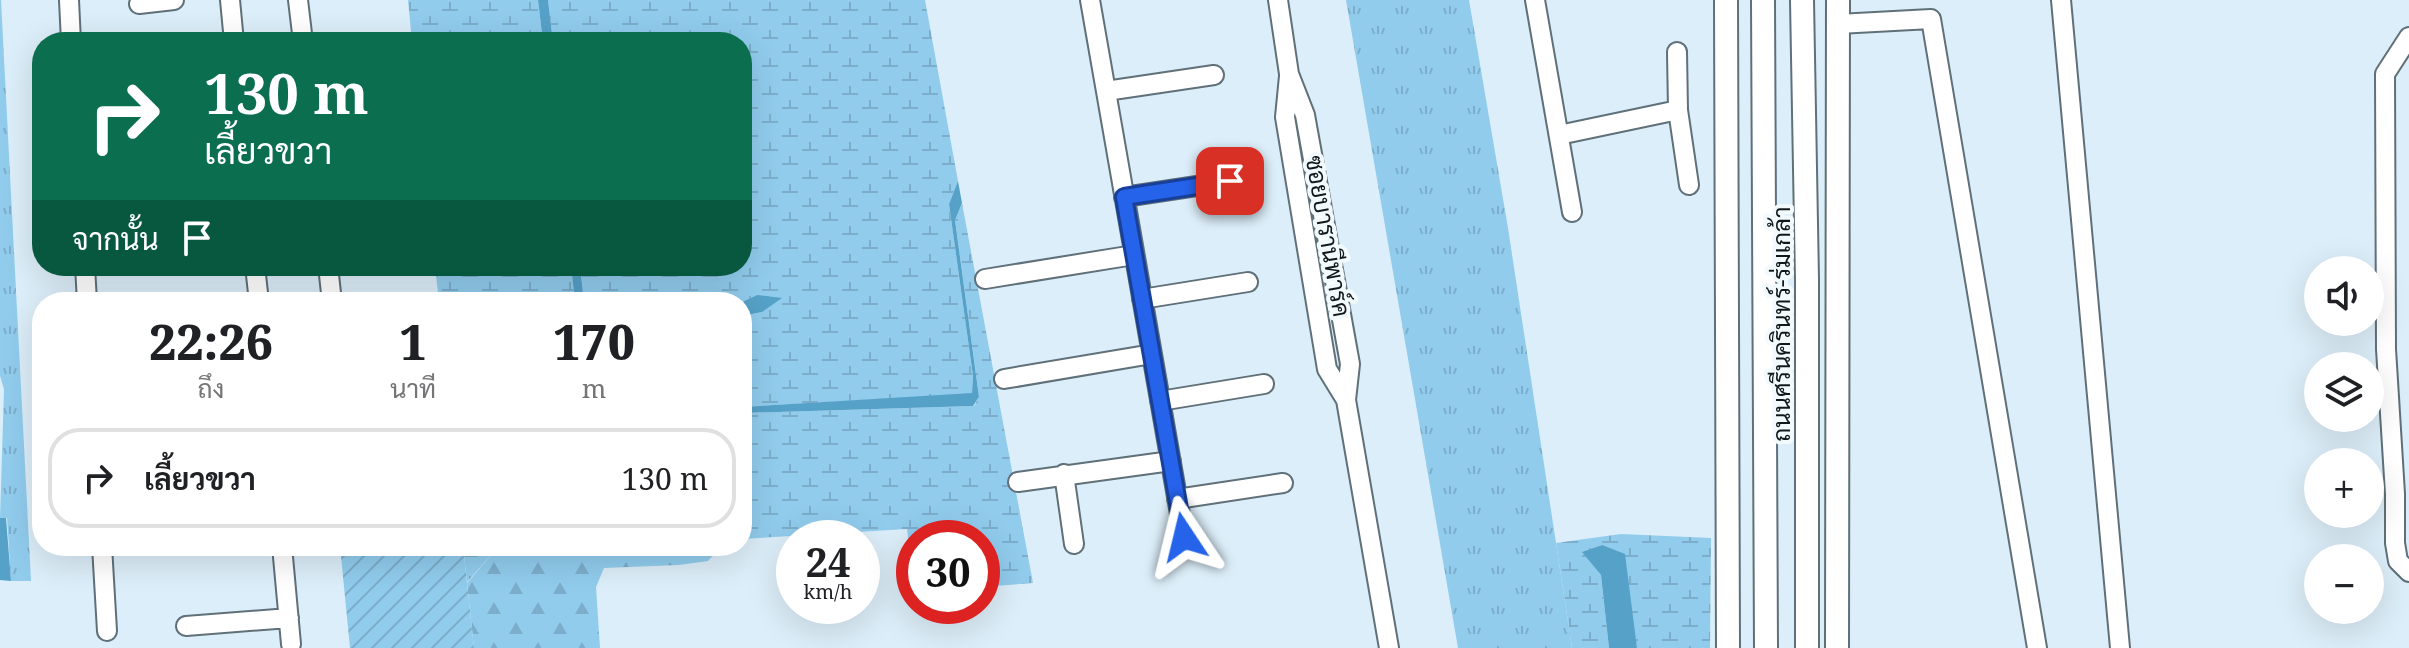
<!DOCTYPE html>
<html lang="th">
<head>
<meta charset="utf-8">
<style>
  :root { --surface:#fff; --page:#f6f6f6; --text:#202124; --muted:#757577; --line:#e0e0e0 }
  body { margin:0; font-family:"Noto Serif",Sarabun,serif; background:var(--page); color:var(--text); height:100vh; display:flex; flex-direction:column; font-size:30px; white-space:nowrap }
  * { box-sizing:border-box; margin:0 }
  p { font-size:26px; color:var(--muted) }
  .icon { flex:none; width:44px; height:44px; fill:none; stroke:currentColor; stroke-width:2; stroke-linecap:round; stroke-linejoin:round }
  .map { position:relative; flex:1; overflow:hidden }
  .side { position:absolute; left:32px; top:292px; width:720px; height:264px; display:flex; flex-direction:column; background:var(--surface); border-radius:32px; box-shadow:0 8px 32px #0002 }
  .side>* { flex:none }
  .top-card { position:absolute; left:32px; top:32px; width:720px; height:244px; border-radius:32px; box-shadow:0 8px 32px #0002; background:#0b6e4f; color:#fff; overflow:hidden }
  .controls { position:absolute; left:2304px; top:256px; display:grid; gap:16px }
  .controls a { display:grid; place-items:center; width:80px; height:80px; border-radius:50%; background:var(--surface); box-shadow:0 8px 32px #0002; font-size:40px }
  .speed { position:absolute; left:776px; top:520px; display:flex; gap:16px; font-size:40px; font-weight:700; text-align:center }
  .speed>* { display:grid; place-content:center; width:104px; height:104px; border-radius:50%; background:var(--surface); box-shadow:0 8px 32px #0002; line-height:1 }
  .speed small { font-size:20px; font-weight:400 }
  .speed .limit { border:12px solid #d22; background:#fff; color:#111 }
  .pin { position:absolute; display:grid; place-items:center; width:68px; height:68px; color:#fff; margin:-34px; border-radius:16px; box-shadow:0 4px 12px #0006 }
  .me { position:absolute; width:88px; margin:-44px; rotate:350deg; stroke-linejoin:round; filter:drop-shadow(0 0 6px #0008) }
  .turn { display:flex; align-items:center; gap:28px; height:168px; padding:0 40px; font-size:36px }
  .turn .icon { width:104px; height:104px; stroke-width:2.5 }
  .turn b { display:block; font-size:56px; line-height:68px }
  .then { display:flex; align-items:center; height:76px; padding:0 40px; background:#0003; gap:16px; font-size:30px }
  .eta { display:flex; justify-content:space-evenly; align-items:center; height:136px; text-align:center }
  .eta b { font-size:48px; font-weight:800; line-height:56px }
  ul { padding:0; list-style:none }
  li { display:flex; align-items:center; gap:24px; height:100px; margin:0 16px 12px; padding:0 24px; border:4px solid var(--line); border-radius:32px }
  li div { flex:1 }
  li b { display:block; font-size:30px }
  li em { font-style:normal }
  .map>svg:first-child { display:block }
  .grass { fill:url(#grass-tufts) }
  .forest { fill:url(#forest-firs) }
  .wetland { fill:url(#wetland-marsh) }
  .garden { fill:url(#garden-furrows) }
  .water { fill:#56a1c8 }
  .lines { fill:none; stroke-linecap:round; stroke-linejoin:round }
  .minor-casing { stroke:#607079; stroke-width:22 }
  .major-casing { stroke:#607079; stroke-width:26 }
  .minor { stroke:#fff; stroke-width:18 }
  .major { stroke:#fff; stroke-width:22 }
  .route-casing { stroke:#184099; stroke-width:20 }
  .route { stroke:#2563eb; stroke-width:14 }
  .labels { text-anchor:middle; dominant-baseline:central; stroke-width:8; stroke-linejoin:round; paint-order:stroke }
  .street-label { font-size:24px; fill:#11171b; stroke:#f2fafe }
</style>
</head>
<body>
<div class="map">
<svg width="2409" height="648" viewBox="0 0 2409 648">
  <defs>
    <pattern id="grass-tufts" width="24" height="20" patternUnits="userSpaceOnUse" patternTransform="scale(2)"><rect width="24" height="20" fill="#91cced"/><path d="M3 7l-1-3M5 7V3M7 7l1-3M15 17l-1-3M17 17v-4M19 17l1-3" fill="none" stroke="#7caecb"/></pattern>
    <pattern id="forest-firs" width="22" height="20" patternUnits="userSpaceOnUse" patternTransform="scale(2)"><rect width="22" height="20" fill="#91cced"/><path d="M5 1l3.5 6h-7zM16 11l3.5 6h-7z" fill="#7caecb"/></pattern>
    <pattern id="wetland-marsh" width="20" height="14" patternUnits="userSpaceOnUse" patternTransform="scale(2)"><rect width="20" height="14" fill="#91cced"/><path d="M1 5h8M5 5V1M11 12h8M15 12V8" fill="none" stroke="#7caecb"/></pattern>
    <pattern id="garden-furrows" width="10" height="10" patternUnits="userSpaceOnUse" patternTransform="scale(2)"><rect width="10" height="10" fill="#91cced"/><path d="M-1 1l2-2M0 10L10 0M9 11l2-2" fill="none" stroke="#7caecb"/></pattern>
  </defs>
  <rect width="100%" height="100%" fill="#dceef9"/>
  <path class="grass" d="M0,0H1L31,581H11L7,518H0L4,389L0,376Z
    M1346,0H1469L1508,228L1572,648H1458Z"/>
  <path class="forest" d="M499,546H722L708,561L679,565L604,568L596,587L600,648H474L467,583Z"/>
  <path class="wetland" d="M408,0H538L543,42H412Z
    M548,0H925L958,181L949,204L973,376L972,394L742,407V316L762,312L757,295L742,302H584L580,266H742V42H553Z
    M962,203L1033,583L982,587V538H914V590L907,529L742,539V413L974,406L979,397L955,219Z
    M435,266H571L575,302H439Z
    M1621,534L1711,538L1710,648H1637L1633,627L1602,545L1583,552L1601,575L1609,648H1572L1556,543Z
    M463,546H499L467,582Z"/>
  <path class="garden" d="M340,546H463L474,648H350Z"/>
  <path class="water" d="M538,0H548L553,42H543Z
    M958,181L962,203L955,220L979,397L973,406L742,413V407L972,393L973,376L949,204Z
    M571,266H580L584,302H575Z
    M757,295L782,298L762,312L742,316V302Z
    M0,518H6L11,581L0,580Z
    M1602,545L1625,554L1637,648H1609L1601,575L1582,552Z"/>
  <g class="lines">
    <defs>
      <path id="minor" d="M69,0L71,42
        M230,0L234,42
        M298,0L303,42
        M1090,0L1184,537
        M1278,0L1289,74L1305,115L1339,303L1350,364L1346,400L1389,648
        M1535,0L1572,212
        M2061,0L2120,648
        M139,4L174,0
        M1838,24L1931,19L2037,648
        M2409,37L2385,74L2386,349L2395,494V543L2398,561L2409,572
        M1677,52L1678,110L1689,185
        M1289,76L1285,117L1327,369L1346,400
        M1106,91L1214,75
        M1559,135L1678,110
        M1124,197L1230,181
        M85,266L87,302
        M255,266L259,302
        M328,266L332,302
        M985,279L1134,255
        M1142,299L1248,282
        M1004,379L1152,354
        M1160,401L1264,384
        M1064,474L1074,544
        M1018,482L1171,461
        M1177,499L1283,483
        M102,546L107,631
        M282,546L291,644
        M186,626L289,618"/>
      <path id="major" d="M1726,0L1728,648
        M1763,0L1766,648
        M1802,0L1807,280V648
        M1837,648L1838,0"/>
    </defs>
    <use href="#minor" class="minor-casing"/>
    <use href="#major" class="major-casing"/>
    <use href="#minor" class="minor"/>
    <use href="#major" class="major"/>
  </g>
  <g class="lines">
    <defs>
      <path id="route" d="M1184,537L1124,197L1230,181"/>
    </defs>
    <use href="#route" class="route-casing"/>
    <use href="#route" class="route"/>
  </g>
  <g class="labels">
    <g class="street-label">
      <text transform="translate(1329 236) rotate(80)">ซอยบารานีพาร์ค</text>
      <text transform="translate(1780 324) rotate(-90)">ถนนศรีนครินทร์-ร่มเกล้า</text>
    </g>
  </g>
</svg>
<div class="controls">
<a><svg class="icon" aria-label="sound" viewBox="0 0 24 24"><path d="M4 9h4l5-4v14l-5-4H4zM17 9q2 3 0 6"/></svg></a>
<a><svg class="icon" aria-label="layers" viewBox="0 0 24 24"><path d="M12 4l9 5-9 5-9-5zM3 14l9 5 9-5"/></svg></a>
<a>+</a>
<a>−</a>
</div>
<div class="speed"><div>24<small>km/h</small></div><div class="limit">30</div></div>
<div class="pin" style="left:1230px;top:181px;background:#d93025"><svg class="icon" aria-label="arrive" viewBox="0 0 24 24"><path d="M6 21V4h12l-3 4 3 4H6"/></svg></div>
<svg class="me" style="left:1184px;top:537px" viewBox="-20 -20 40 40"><path d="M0-17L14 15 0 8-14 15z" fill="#2563eb" stroke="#fff" stroke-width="4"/></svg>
<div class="top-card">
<div class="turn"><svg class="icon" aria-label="right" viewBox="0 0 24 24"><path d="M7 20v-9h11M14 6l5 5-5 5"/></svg><div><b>130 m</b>เลี้ยวขวา</div></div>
<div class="then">จากนั้น<svg class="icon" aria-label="arrive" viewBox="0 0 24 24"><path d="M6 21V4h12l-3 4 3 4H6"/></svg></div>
</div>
<section class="side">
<div class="eta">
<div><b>22:26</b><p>ถึง</p></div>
<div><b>1</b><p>นาที</p></div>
<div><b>170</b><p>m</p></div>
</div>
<ul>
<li><svg class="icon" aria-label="right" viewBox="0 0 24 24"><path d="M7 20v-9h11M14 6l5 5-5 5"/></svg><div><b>เลี้ยวขวา</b></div><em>130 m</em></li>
</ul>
</section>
</div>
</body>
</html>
